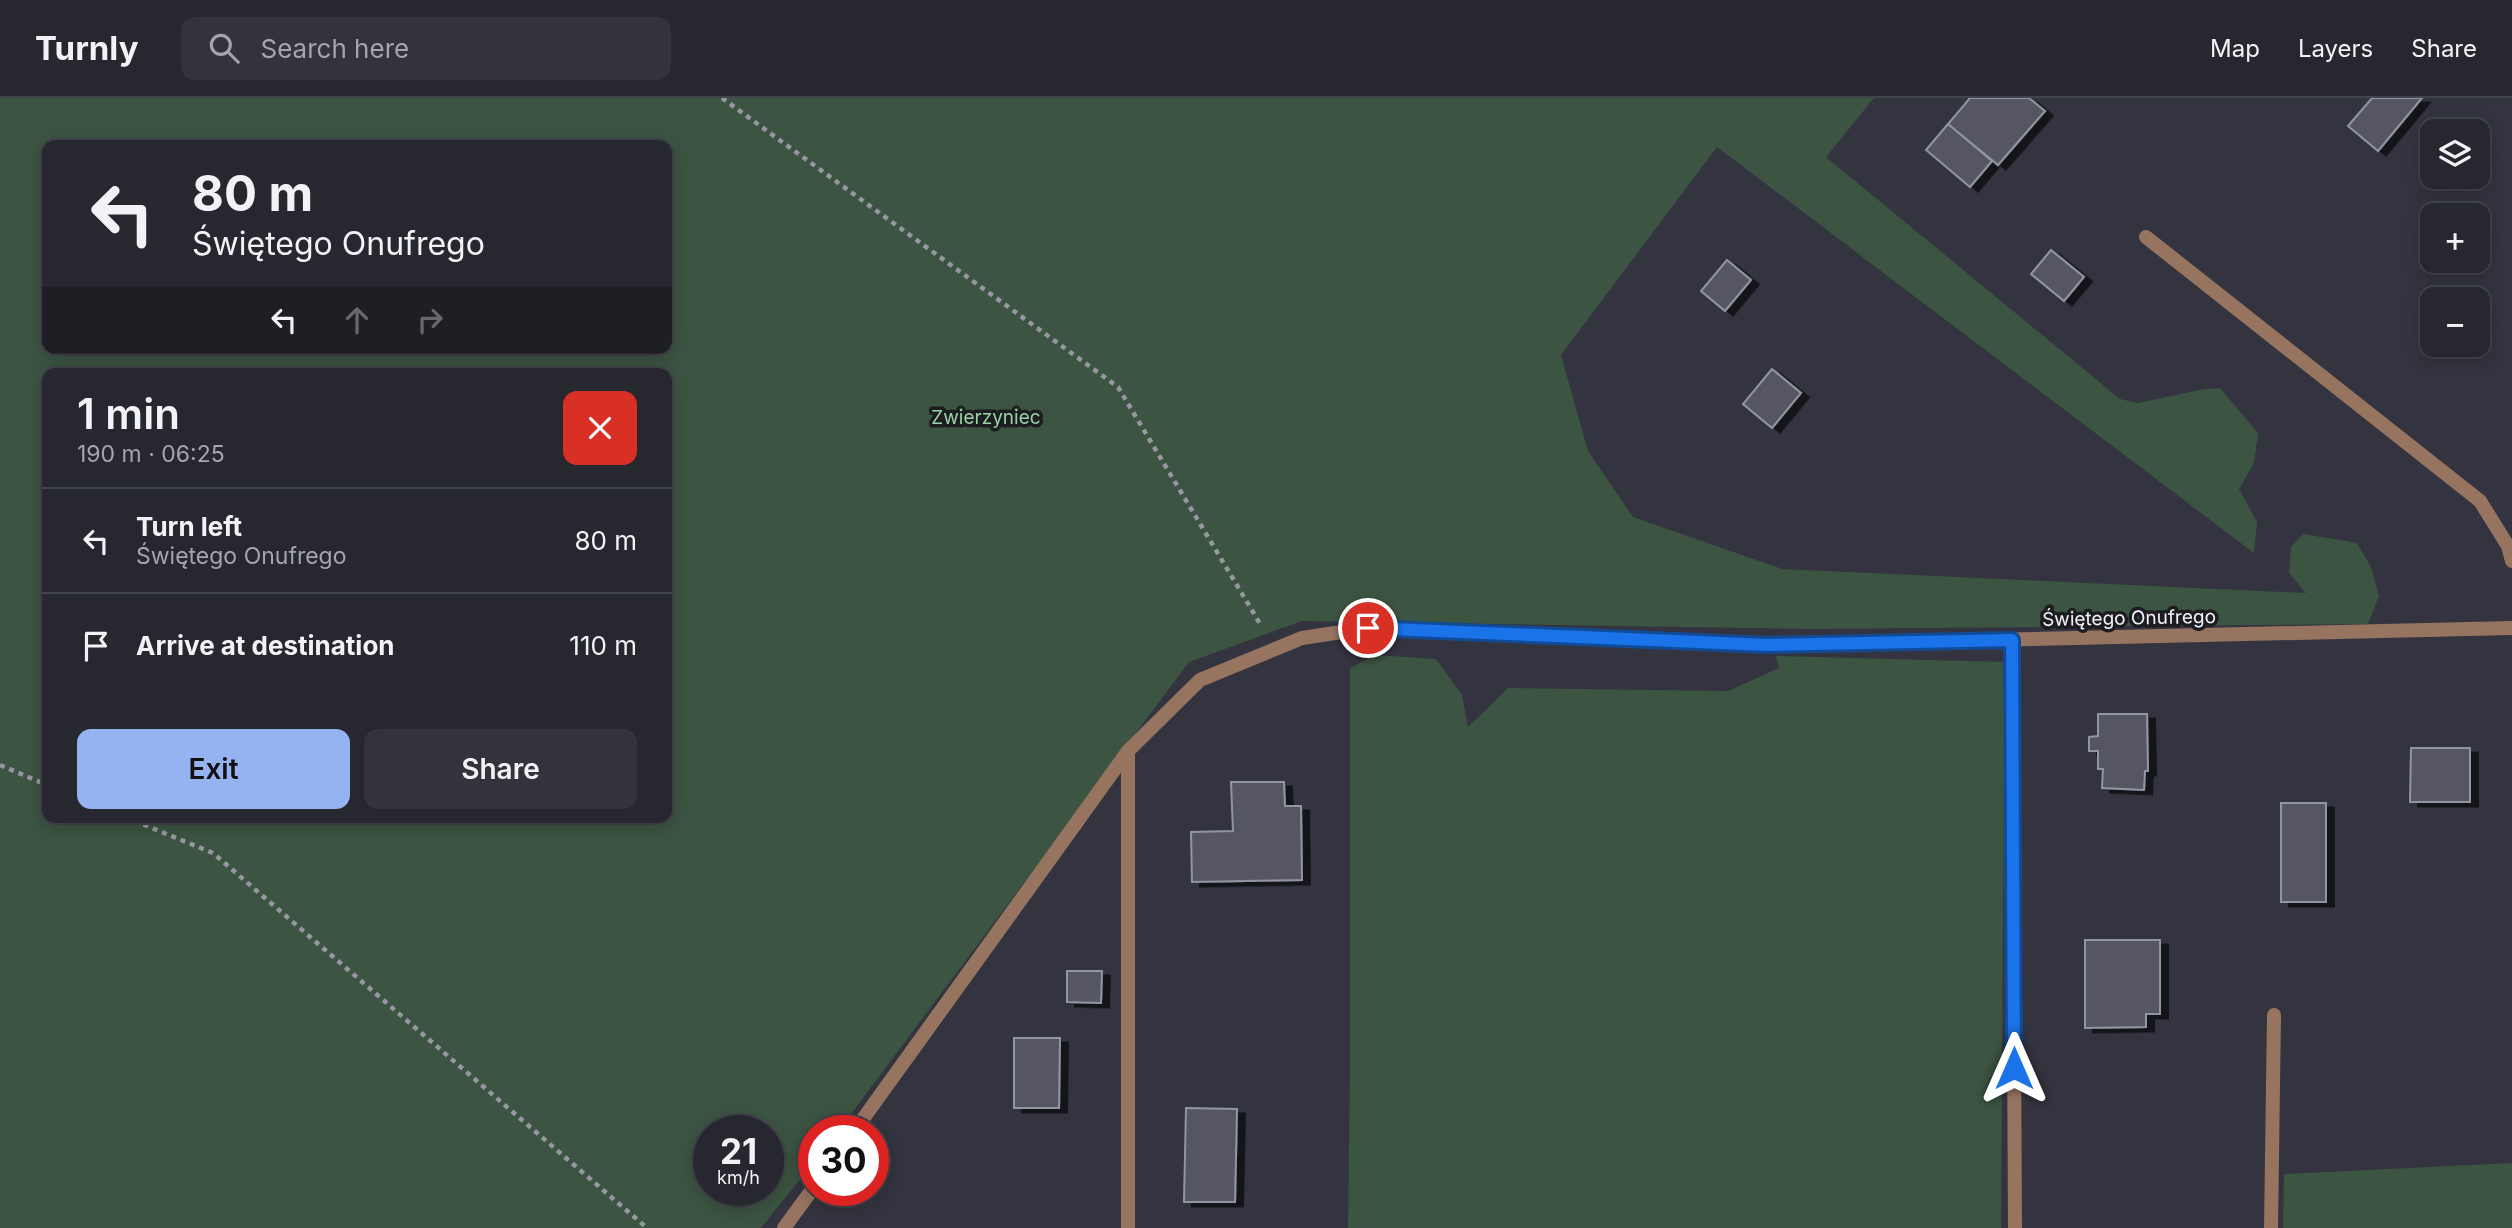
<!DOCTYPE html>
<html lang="en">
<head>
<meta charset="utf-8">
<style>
  :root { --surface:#26272f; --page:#32333b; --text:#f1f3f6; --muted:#a4a5aa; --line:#42444b; --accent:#95b2f1 }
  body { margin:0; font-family:Inter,sans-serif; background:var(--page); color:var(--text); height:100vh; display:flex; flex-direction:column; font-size:26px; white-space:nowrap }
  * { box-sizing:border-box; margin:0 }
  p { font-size:23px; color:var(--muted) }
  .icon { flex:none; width:38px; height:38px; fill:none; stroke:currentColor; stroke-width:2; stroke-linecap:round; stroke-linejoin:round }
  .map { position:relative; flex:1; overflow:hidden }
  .sheet { position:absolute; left:42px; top:270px; width:630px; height:455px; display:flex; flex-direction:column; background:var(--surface); border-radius:14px; box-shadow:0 4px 18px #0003,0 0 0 2px var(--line) }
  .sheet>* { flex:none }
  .guide { position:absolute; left:42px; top:42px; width:630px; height:214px; border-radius:14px; box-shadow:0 4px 18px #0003,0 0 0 2px var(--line); background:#26272f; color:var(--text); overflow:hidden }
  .tools { position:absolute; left:2420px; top:21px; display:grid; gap:14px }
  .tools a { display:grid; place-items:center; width:70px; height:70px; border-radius:14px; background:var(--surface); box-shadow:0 4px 18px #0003,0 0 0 2px var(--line); font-size:35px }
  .speed { position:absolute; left:693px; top:1017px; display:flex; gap:14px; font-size:35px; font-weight:700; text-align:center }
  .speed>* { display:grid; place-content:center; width:91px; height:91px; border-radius:50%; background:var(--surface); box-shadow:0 4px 18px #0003,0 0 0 2px var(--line); line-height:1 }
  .speed small { font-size:18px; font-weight:400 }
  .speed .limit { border:10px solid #d22; background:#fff; color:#111 }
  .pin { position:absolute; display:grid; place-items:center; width:60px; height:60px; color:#fff; margin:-30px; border:4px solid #fff; border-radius:50%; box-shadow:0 2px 7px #0007 }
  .me { position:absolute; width:77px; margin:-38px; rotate:0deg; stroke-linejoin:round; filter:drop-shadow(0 0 5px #0008) }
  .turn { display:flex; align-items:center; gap:24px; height:147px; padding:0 35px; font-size:32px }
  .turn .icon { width:91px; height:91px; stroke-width:2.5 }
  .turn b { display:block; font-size:49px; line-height:60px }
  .lanes { display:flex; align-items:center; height:66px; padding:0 35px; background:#0003; justify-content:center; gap:35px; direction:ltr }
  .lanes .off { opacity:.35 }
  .round { display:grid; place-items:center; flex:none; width:74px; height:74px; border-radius:14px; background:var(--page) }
  .head { display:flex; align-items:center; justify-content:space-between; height:119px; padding:0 35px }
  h1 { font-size:42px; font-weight:600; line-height:52px }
  .cta { display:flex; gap:14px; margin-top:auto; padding:14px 35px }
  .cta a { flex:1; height:80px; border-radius:14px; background:var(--accent); color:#111; font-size:28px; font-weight:600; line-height:80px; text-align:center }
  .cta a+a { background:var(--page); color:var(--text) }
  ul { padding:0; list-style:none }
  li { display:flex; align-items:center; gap:21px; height:105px; padding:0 35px; border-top:2px solid var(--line) }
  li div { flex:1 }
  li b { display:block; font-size:26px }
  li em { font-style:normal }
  header { display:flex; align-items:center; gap:42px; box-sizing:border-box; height:98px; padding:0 35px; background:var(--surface); border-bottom:2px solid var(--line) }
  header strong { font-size:33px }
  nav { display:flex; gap:38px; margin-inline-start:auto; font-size:24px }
  .search { width:490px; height:63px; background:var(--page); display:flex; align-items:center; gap:18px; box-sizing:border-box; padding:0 24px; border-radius:14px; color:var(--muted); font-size:26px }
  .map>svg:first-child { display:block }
  .green { fill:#3c5442; fill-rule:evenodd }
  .building { fill:#555662; stroke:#9394a1; stroke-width:2; filter:url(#shadow) }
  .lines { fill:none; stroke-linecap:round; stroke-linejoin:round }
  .path { stroke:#9697a0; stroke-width:4.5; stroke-dasharray:5 5; stroke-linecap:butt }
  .lane { stroke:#977460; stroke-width:14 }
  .street { stroke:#977460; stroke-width:14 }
  .route-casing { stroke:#114b97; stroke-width:18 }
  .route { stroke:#1a73e8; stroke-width:12 }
  .labels { text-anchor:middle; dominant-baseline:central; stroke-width:7; stroke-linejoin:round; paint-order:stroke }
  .park-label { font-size:19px; fill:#98d4a7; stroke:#1c1c21 }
  .street-label { font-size:19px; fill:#f3f4fb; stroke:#1c1c21 }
</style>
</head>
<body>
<header>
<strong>Turnly</strong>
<div class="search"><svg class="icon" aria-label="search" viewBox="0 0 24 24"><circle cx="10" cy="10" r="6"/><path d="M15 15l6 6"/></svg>Search here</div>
<nav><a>Map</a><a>Layers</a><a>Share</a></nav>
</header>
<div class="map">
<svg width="2512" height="1130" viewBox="0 0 2512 1130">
  <defs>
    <filter id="shadow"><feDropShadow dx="8" dy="4.5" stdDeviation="0" flood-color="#0009"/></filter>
  </defs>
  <rect width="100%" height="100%" fill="#33343f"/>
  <path class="green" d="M0,0H1874L1826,59L2120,301L2138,305L2204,291L2220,290L2258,335L2254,365L2239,391L2257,424L2254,455L1717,49L1561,257L1588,353L1633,419L1782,471L2306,495L2289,475L2291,449L2303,436L2357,445L2371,469L2379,498L2368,526L1814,531L1302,523L1189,564L839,1032H814V1064L761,1130H0ZM47,47H667V250H47ZM47,275H667V719H47ZM709,1032H768V1092H709Z
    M1375,557L1436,561L1462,597L1468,629L1508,590L1728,593L1779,570L1776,558L2005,564L2001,1130H1348L1350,969V570Z
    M2512,1065V1130H2283L2284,1076Z"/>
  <path class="building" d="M1970,0H2029L2045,13L1998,67L1948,26Z
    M2372,0H2422L2378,53L2348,28Z
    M1948,26L1992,63L1970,89L1926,52Z
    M2051,152L2084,179L2064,203L2031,176Z
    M1727,162L1751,182L1725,213L1701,193Z
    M1772,271L1801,295L1772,330L1743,306Z
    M2098,616H2147L2148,673H2145L2144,692L2102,690L2103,671H2098V653H2089V639L2098,638Z
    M2411,650H2470V704H2410Z
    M1231,684H1284L1285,708H1301L1302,782L1192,784L1191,734L1233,733Z
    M2281,705H2326V804H2281Z
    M2085,842H2160V916H2146V929L2085,930Z
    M1067,873H1102L1101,905L1067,904Z
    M1014,940H1060L1059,1010H1014Z
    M1186,1010L1237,1011L1235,1104H1184Z"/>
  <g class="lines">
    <path class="path" d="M722,0L1118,289L1262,529
      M0,667L47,687
      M125,719L213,755L647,1130"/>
    <path class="lane" d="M2146,139L2480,403L2508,448L2512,463
      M855,1032L1128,653L1200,582L1302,540L1368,530
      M784,1130L814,1089
      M1128,1130V653
      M2271,1130L2274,917"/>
    <path class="street" d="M1368,530L1768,547L2512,530
      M2012,542L2015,1130"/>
  </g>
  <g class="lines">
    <defs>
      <path id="route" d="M1368,530L1768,547L2012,542L2014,970"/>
    </defs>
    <use href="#route" class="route-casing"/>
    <use href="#route" class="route"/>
  </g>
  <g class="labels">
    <g class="park-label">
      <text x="986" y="319">Zwierzyniec</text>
    </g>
    <g class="street-label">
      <text transform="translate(2129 520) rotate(-1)">Świętego Onufrego</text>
    </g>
  </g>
</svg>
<div class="tools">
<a><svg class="icon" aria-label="layers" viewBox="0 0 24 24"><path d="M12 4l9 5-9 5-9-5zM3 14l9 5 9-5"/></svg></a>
<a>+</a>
<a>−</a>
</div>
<div class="speed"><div>21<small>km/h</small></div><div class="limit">30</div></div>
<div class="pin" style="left:1368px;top:530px;background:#d93025"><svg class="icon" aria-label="arrive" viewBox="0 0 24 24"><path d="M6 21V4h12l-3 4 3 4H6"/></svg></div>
<svg class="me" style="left:2014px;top:970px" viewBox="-20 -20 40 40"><path d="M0-17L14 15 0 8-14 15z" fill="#1a73e8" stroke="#fff" stroke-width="4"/></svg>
<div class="guide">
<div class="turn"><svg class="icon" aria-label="left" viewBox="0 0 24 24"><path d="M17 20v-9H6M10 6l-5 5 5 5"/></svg><div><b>80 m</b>Świętego Onufrego</div></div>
<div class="lanes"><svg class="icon" aria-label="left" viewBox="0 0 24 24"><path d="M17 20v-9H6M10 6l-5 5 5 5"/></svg><svg class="icon off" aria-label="ahead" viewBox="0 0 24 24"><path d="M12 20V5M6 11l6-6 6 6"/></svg><svg class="icon off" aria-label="right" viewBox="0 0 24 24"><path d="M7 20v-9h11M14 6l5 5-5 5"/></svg></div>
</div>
<section class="sheet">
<div class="head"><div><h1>1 min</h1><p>190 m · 06:25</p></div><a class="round" style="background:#d93025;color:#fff"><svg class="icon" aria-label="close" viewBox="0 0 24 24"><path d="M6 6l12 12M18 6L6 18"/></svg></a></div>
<ul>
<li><svg class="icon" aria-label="left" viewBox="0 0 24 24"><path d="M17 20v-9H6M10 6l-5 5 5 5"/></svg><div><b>Turn left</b><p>Świętego Onufrego</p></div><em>80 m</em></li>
<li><svg class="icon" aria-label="arrive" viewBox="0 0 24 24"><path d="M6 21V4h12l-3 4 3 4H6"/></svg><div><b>Arrive at destination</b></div><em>110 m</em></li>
</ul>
<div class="cta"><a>Exit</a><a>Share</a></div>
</section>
</div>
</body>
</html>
